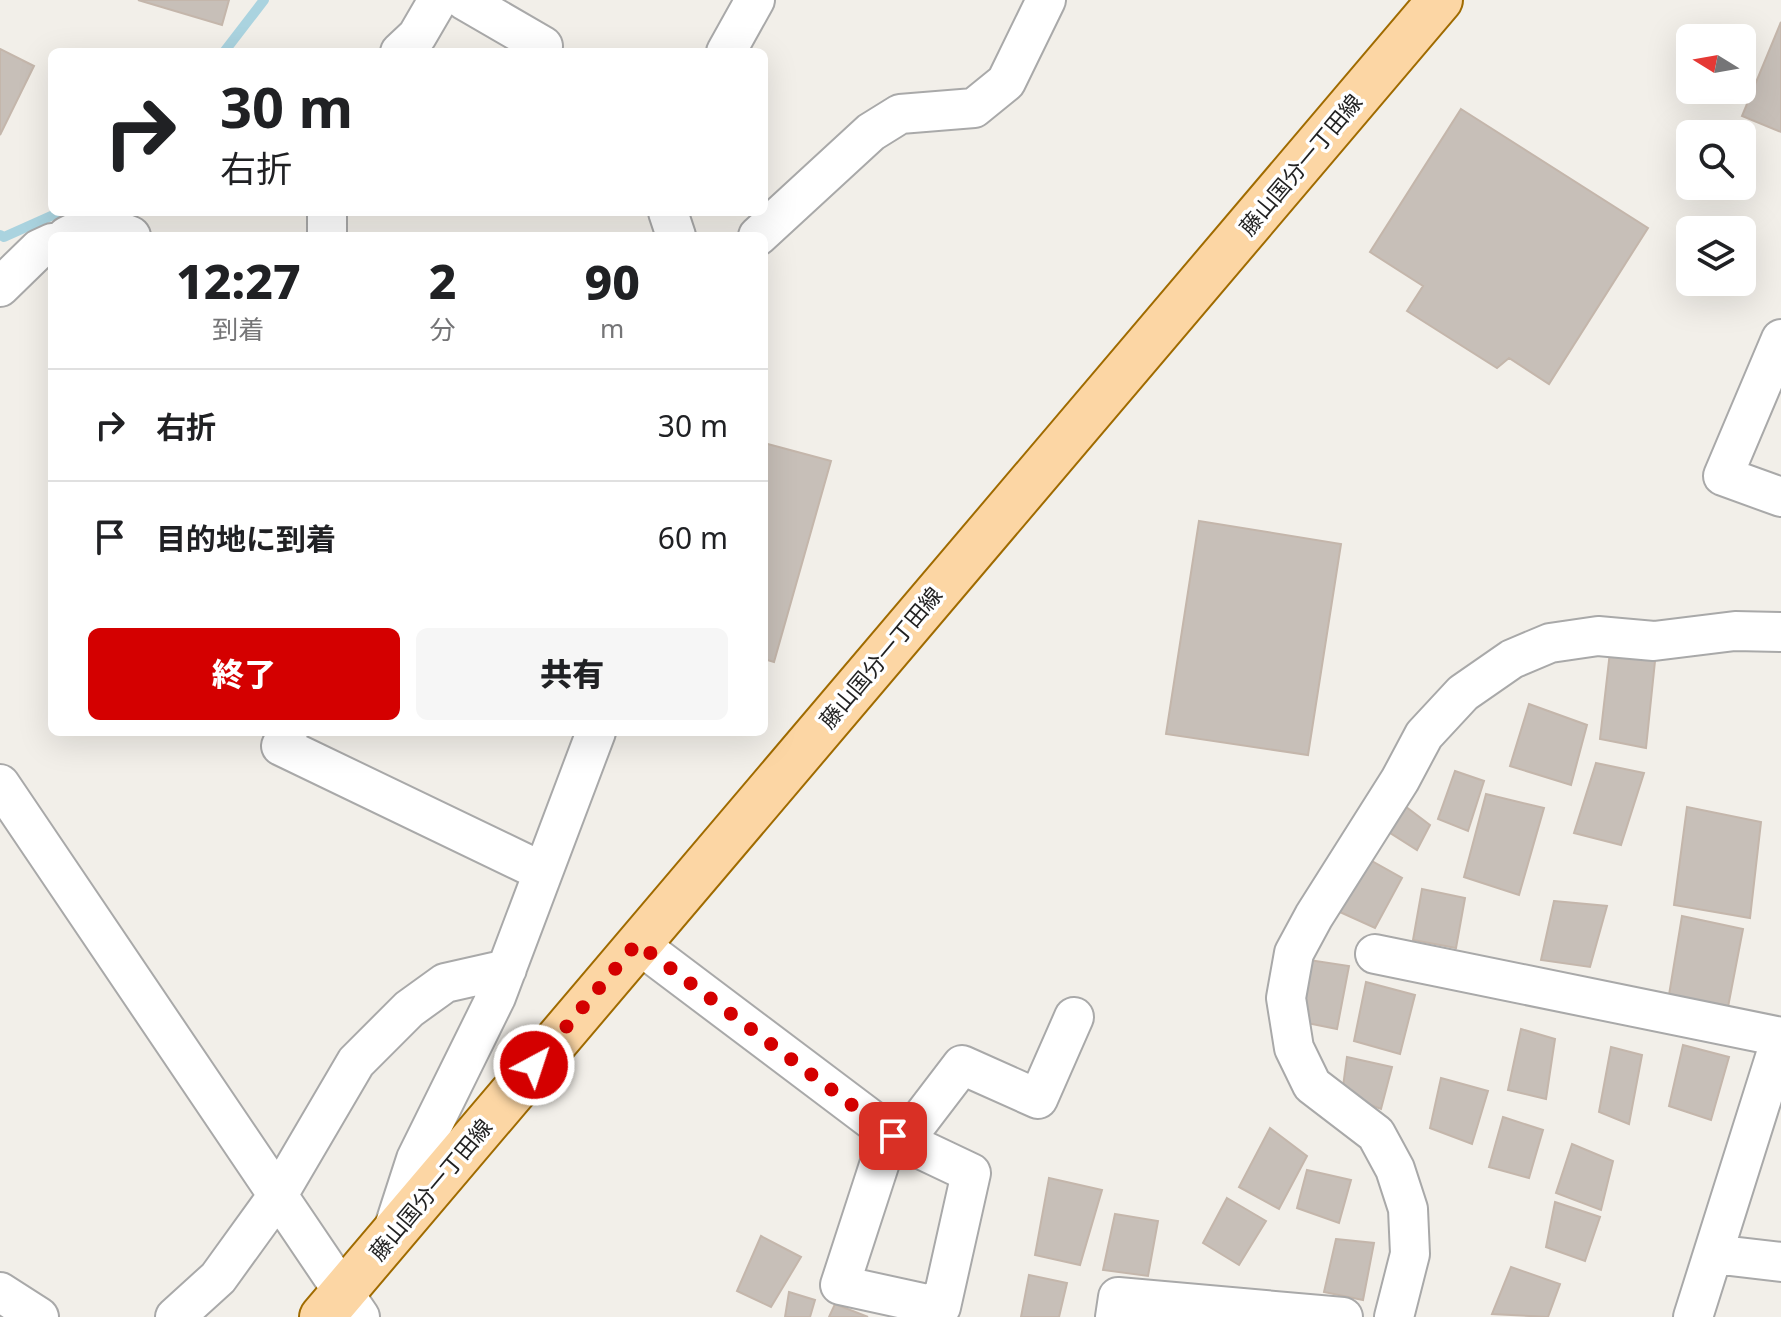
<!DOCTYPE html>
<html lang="ja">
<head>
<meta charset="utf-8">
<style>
  :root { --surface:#fff; --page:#f6f6f6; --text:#202124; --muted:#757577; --line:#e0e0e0; --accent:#d40000 }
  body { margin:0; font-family:"Noto Sans","Noto Sans JP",sans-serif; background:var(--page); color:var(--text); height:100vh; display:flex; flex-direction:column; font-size:30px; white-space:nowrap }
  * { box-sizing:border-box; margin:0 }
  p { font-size:26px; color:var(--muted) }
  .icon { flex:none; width:44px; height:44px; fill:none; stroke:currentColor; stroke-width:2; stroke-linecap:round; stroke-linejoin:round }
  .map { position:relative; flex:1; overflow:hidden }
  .side { position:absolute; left:48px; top:232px; width:720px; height:504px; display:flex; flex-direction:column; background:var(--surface); border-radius:12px; box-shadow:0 8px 32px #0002 }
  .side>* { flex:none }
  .top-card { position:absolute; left:48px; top:48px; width:720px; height:168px; border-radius:12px; box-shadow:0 8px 32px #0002; background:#fff; color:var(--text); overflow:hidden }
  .needle { width:52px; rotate:281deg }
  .buttons { position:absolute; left:1676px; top:24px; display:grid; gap:16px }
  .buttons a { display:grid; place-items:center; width:80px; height:80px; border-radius:12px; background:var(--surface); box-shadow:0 8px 32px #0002; font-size:40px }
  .pin { position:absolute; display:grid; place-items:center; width:68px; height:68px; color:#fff; margin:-34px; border-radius:16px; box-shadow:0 4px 12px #0006 }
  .me { position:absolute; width:88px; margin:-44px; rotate:40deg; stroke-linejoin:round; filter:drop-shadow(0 0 6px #0008) }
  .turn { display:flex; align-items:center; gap:28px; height:168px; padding:0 40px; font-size:36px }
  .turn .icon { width:104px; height:104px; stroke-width:2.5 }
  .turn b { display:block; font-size:56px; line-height:68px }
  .eta { display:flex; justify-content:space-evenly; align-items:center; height:136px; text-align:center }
  .eta b { font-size:48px; font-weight:800; line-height:56px }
  .cta { display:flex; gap:16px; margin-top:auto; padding:16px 40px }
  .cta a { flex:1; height:92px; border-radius:12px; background:var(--accent); color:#fff; font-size:32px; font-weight:800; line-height:92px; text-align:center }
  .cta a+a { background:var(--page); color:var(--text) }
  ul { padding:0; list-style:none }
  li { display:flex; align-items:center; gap:24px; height:112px; padding:0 40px; border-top:2px solid var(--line) }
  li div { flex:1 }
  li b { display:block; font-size:30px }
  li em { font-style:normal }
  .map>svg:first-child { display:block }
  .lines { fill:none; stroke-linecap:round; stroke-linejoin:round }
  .stream { stroke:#aad3df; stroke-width:10 }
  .building { fill:#c7bfb8; stroke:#c4b6ab; stroke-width:2 }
  .minor-casing { stroke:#a9a9a9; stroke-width:42 }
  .major-casing { stroke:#a06b00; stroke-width:48 }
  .minor { stroke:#fff; stroke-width:38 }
  .major { stroke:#fcd6a4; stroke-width:44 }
  .route { stroke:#d40000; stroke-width:14; stroke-dasharray:0 25.2 }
  .labels { text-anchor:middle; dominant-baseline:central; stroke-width:7; stroke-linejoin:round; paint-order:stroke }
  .street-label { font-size:22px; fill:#222; stroke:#fff }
</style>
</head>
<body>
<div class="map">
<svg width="1781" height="1317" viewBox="0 0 1781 1317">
  <rect width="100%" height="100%" fill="#f2efe9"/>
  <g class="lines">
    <path class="stream" d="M224,52L264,0
      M0,235L4,237L60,212"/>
  </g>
  <path class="building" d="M138,0H229L222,25Z
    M1781,22V132L1742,116Z
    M0,49L34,66L0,135Z
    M1461,109L1648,228L1549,384L1509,358L1497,368L1407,311L1423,286L1370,252Z
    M764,443L831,461L774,662L764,659Z
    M1199,521L1341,544L1308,755L1166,734Z
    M1610,652L1655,661L1646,748L1600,739Z
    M1529,704L1587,725L1571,785L1510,766Z
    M1596,763L1644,773L1621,845L1574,833Z
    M1455,771L1484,781L1468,831L1438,819Z
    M1486,794L1544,808L1519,895L1464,877Z
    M1397,800L1430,825L1417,850L1384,829Z
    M1687,807L1761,822L1750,918L1674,905Z
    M1363,856L1402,878L1375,928L1331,908Z
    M1422,889L1465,898L1456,948L1413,940Z
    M1554,901L1607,906L1590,967L1541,960Z
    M1682,916L1743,929L1728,1007L1669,995Z
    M1309,960L1349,966L1337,1029L1302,1022Z
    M1366,982L1415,995L1400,1054L1354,1041Z
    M1521,1029L1555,1039L1546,1099L1508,1090Z
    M1683,1045L1729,1057L1711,1120L1669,1106Z
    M1611,1047L1642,1055L1629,1124L1599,1112Z
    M1347,1057L1392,1067L1381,1109L1342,1094Z
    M1441,1078L1488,1091L1472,1144L1430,1128Z
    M1503,1117L1543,1130L1529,1178L1489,1167Z
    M1270,1128L1307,1156L1279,1209L1239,1187Z
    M1572,1144L1613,1161L1601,1210L1556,1193Z
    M1307,1170L1351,1180L1339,1223L1297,1208Z
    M1049,1178L1102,1190L1080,1265L1035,1255Z
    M1227,1198L1266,1221L1239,1265L1203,1243Z
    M1555,1202L1600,1217L1585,1261L1546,1247Z
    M1115,1214L1158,1221L1148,1276L1103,1270Z
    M761,1236L801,1257L771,1307L737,1291Z
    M1336,1239L1374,1243L1363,1300L1324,1292Z
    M1511,1267L1560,1284L1548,1317L1492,1314Z
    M1029,1275L1067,1283L1059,1317H1021Z
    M789,1292L815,1300L810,1317H785Z
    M835,1304L868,1317H829Z"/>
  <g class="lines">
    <defs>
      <path id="minor" d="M464,0L543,46
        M400,52L417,36L438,0
        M726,52L755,0
        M668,212L676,236
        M67,236L96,222L131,236
        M327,236V212
        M758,236L871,132L900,114L974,108L1006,82L1046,0
        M0,287L39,249L52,243
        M1781,339L1723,476L1781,497
        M288,732L281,746L543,872
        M0,784L360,1317
        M637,943L893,1136L971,1173L941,1307L840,1285L882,1156L893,1136
        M1375,954L1781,1037
        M904,1141L962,1065L1038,1099L1074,1017
        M393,1230L416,1159L496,997L596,732
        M1713,1254L1781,1262
        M0,1292L39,1317
        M175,1317L218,1278L278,1195L356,1062L409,1009L445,983L507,969
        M1115,1317L1118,1297L1343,1317
        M1394,1317L1410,1254L1408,1209L1395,1169L1376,1134L1312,1085L1294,1048L1286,998L1294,953L1314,916L1400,780L1424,735L1463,693L1512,659L1550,643L1598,636L1654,641L1735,631L1781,632
        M1693,1317L1781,1038"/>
      <path id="major" d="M322,1317L1440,0"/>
    </defs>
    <use href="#minor" class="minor-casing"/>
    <use href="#major" class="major-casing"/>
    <use href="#minor" class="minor"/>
    <use href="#major" class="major"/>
  </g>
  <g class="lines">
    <path class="route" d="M534,1065L637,943L893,1136"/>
  </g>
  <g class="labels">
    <g class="street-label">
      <text transform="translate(1300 164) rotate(-50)">藤山国分一丁田線</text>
      <text transform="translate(880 657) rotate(-50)">藤山国分一丁田線</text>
      <text transform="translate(430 1189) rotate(-50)">藤山国分一丁田線</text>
    </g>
  </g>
</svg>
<div class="buttons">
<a><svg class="needle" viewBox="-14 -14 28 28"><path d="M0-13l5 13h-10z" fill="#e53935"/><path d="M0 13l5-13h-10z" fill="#757577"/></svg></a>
<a><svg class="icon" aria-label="search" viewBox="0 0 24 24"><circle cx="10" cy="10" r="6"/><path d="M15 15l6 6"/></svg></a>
<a><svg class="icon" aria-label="layers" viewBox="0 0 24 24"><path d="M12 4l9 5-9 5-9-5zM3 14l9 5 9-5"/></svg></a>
</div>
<div class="pin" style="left:893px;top:1136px;background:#d93025"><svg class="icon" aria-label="arrive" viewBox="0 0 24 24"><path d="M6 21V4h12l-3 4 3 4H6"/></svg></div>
<svg class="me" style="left:534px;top:1065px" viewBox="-20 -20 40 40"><circle r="17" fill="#d40000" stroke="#fff" stroke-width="3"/><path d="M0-11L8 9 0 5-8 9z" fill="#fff"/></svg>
<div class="top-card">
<div class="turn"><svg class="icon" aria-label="right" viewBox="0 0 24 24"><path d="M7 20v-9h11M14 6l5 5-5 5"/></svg><div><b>30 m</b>右折</div></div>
</div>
<section class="side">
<div class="eta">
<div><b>12:27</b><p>到着</p></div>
<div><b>2</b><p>分</p></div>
<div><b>90</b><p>m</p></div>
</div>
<ul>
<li><svg class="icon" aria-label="right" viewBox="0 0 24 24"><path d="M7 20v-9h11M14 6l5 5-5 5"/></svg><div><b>右折</b></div><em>30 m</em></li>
<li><svg class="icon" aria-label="arrive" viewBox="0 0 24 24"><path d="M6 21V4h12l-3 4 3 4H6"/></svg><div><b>目的地に到着</b></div><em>60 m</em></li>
</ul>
<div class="cta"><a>終了</a><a>共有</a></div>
</section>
</div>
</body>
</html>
